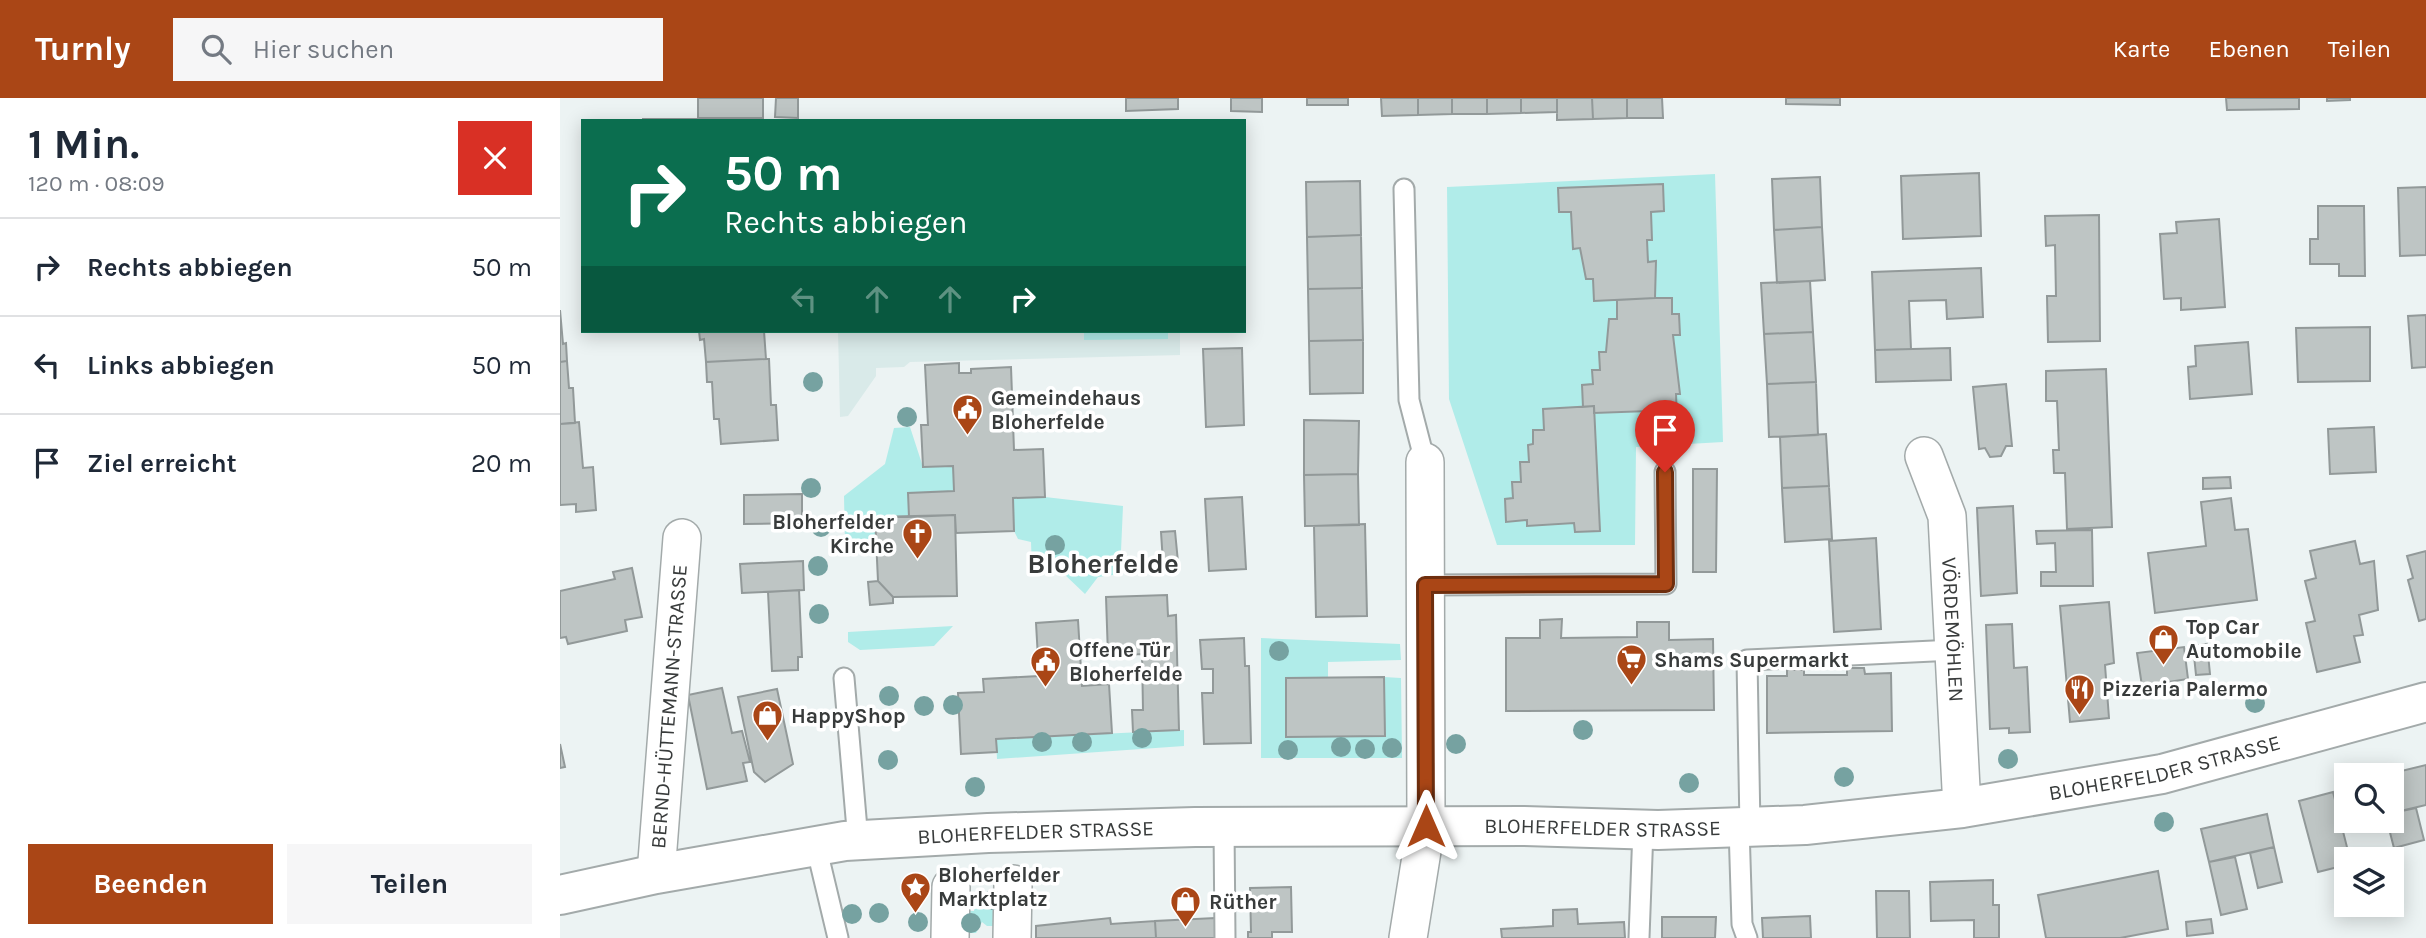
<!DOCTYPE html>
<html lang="de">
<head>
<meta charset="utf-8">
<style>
  :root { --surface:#fff; --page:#f6f6f7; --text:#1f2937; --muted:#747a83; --line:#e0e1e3; --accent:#aa4616 }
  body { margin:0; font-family:Karla,sans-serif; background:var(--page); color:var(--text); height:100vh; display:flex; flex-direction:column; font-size:26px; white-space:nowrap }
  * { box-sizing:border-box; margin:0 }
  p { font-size:23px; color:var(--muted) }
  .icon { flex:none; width:38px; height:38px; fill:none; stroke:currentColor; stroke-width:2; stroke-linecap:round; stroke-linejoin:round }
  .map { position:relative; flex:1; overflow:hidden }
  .sheet { display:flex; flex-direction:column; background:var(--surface); width:560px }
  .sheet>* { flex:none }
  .banner { position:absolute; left:21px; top:21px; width:665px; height:214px; border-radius:0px; box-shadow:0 4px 18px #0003; background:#0b6e4f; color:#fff; overflow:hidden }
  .buttons { position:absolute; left:1774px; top:665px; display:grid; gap:14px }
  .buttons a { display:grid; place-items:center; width:70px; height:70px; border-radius:0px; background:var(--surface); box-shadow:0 4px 18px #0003; font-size:35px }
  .pin { position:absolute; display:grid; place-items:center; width:60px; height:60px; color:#fff; margin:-72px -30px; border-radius:50% 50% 50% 0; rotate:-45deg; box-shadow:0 0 7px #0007 }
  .pin .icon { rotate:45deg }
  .me { position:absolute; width:77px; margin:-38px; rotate:0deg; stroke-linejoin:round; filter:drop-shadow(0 0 5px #0008) }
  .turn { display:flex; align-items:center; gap:24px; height:147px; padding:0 28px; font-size:32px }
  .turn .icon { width:91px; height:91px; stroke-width:2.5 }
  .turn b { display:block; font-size:49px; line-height:60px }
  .lanes { display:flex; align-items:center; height:66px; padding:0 28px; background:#0003; justify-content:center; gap:35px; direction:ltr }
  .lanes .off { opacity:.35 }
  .round { display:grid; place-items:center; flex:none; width:74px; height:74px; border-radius:0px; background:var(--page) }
  .head { display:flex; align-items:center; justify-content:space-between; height:119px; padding:0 28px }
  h1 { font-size:42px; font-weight:700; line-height:52px }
  .action { display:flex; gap:14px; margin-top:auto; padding:14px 28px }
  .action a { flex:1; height:80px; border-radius:0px; background:var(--accent); color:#fff; font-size:28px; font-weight:700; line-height:80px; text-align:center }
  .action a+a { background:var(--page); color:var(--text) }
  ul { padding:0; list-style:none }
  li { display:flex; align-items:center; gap:21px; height:98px; padding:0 28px; border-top:2px solid var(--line) }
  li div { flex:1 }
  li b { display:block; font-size:26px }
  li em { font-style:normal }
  header { display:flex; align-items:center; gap:42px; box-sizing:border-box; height:98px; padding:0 35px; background:var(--accent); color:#fff }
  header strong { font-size:33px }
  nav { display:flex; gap:38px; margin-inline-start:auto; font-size:24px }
  .search { width:490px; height:63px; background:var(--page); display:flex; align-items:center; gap:18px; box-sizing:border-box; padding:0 24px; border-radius:0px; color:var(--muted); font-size:26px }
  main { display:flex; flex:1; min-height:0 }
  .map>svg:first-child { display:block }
  .built { fill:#d9eae9 }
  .green { fill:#b0ece9 }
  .building { fill:#bec5c4; stroke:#929999; stroke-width:2 }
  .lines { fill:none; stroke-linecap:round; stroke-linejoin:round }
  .lane-casing { stroke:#a3aaaa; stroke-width:23 }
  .street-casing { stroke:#a3aaaa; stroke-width:40 }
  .secondary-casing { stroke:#a3aaaa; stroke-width:42 }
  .lane { stroke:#fff; stroke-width:19 }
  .street { stroke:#fff; stroke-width:37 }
  .secondary { stroke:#fff; stroke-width:38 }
  .tree { fill:#76a2a1 }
  .route-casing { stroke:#6e2e0e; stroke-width:18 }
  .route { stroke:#aa4616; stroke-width:12 }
  .labels { text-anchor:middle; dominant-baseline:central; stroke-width:7; stroke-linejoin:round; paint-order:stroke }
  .poi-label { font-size:21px; font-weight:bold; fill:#383b3b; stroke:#fff; text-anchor:start }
  .street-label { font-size:21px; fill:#383b3b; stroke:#fff }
  .district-label { font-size:28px; font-weight:bold; fill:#383b3b; stroke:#fff }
</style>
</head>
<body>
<header>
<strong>Turnly</strong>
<div class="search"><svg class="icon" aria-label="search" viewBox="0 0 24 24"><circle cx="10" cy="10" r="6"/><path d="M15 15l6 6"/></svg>Hier suchen</div>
<nav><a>Karte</a><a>Ebenen</a><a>Teilen</a></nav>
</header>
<main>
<section class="sheet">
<div class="head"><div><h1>1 Min.</h1><p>120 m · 08:09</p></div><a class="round" style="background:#d93025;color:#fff"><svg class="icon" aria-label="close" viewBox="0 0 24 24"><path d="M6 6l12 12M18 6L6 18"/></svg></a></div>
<ul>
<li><svg class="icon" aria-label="right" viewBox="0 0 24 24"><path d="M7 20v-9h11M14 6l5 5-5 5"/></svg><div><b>Rechts abbiegen</b></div><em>50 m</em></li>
<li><svg class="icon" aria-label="left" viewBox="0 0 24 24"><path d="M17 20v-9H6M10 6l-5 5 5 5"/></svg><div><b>Links abbiegen</b></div><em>50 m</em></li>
<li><svg class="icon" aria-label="arrive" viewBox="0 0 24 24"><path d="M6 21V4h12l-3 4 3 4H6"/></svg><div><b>Ziel erreicht</b></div><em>20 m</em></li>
</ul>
<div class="action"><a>Beenden</a><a>Teilen</a></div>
</section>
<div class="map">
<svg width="1866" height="840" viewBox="0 0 1866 840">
  <rect width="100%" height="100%" fill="#ecf3f3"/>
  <path class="built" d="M278,233H620V257L350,264L344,269L316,270V278L288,318L280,319Z"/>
  <path class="green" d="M1155,76L1163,344L1076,349L1075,447H937L889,301L887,89Z
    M524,233H608V241L524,242Z
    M350,329L363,369L393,368L394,393L349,419H316V443L285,446L284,398L325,366L334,330Z
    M485,399L563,408L560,476L538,479L525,496L504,476L472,472L471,444L458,441L454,433L453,400Z
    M393,528L374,548L300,552L288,544V534Z
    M701,540L840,546L841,562L768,564V579L726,580V639L824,638V579L841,580L842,660H701Z
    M624,632V648L437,661L436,641Z
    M428,795L436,797L437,828H427L422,824L416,835H407L408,813H414L415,802Z"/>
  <path class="building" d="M138,0H203V20H138Z
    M216,0H238V20L215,19Z
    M566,0H618V11L566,13Z
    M671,0H702V14L671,13Z
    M747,0H788V7H747Z
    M821,0H858V17L822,18Z
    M858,0H892V16L858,17Z
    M892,0H927V16H892Z
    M927,0H961V15L927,16Z
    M961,0H997V14L961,15Z
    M997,0H1032L1033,21L997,22Z
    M1032,0H1067V20L1033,21Z
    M1067,0H1102L1103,20H1067Z
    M1226,0H1280V7L1226,6Z
    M1666,0H1739V11L1667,12Z
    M1767,0H1790V2L1767,3Z
    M83,21H147V23H83Z
    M1419,75L1421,138L1343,141L1341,78Z
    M1260,79L1262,129L1214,132L1212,81Z
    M800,83L801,137L747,139L746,84Z
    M1103,86L1104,113L1091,114L1092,142H1087L1088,164L1096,163L1095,200L1034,203L1033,181H1026L1020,150L1013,151L1011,114H999L998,90Z
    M1866,89V157L1840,158L1838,90Z
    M1758,108H1804L1805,178H1779V166H1750V141H1758Z
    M1539,117L1540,243L1488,244L1487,198H1496L1495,147L1486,148L1485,118Z
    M1659,121L1665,209L1621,212V200L1604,201L1600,136L1617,135L1616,124Z
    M1262,129L1265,182L1217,185L1214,132Z
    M801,137L802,190L748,191L747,139Z
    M1421,170L1423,219L1387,221L1386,202L1349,203L1351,251L1315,252L1312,174Z
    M1250,183L1253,234L1204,236L1201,185Z
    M802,190L803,242L749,243L748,191Z
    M1095,200H1112V216H1119L1120,237H1113L1120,296H1116L1117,320L1089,322V313L1034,315V308L1023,309L1022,287L1033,286L1032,272H1040L1039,254H1046L1049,221H1057V202Z
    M0,212L3,246L6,245L7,263L0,264Z
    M1866,217V269L1852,270L1848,218Z
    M1810,229V283L1738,284L1736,230Z
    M139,233H204L206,261L146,264L144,241L140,242Z
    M1253,234L1256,284L1207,286L1204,236Z
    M803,242V295L750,296L749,243Z
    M1688,244L1692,296L1630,301L1628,269L1636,268L1635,248Z
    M682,250L684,327L646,329L643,251Z
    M1390,250L1391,282L1316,284L1315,252Z
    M206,261H209L211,307H216L218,342L161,346L159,321H154L152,284H147L146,264Z
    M7,263L9,290H13L15,325L0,326V264Z
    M399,265V275H411V271L451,269L454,352L483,351L485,399L453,400L454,433L396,435L395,417L349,419L348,395L394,393L393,368L363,369L361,327H368L365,267Z
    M1546,271L1552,429L1507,431L1505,375H1494L1493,352H1499L1497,303H1486V273Z
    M1256,284L1258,337L1209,339L1207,286Z
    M1446,286L1452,348H1446L1441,358L1430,359L1425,350L1419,351L1413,289Z
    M1034,308L1040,433L1015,434L1014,425L967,428V422L946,424L945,401L953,400L952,384H961L960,364H969L968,347L973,346V332H984L983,311Z
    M744,322L799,323L798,376L744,377Z
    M19,324L23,370L33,369L36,412L16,414V406L0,407V326Z
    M1814,329L1816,374L1770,376L1768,331Z
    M1266,336L1269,388L1222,390L1220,339Z
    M1133,371H1157L1156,474H1133Z
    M798,376L799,427L745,428L744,377Z
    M1670,379L1671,390L1643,391V380Z
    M1269,388L1272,441L1225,444L1222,390Z
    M242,396V425L184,426V397Z
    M682,399L686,471L649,473L645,401Z
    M1671,400L1675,432L1688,431L1697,502L1595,515L1588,455L1646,448L1641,404Z
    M1453,408L1457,495L1421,498L1417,410Z
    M395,417L397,498L333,499L318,483L315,419Z
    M805,426L807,518L756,519L754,428Z
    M1532,432L1533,488H1481V474H1496L1495,445L1477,446L1476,433Z
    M615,433L618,464L603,465L601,434Z
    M1316,440L1321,531L1274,534L1269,443Z
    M1795,443L1800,466L1814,463L1818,512L1799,517L1803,537L1794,538L1800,564L1757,574L1746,525L1755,523L1745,483L1756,480L1750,453Z
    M1866,453V521L1859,523L1848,482L1853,480L1847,458Z
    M243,463L244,492L182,495L180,466Z
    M72,470L82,519L65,522L67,533L8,546L6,539L0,540V493L55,481L53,474Z
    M318,483L333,499V505L310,507L308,484Z
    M239,492L242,559H238V572L212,573L208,494Z
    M607,497L608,518L616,517L619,632L573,634L572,612H583L582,556L548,558L546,499Z
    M1549,504L1554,565L1545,567L1549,620L1510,624L1500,508Z
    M1002,521L1001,540L1077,539V524H1109V542L1153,541L1154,612L946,613V540H980V522Z
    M518,522L522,588L549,586L552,635L436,641L437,654L401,656L398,595L424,594L423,581L479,578L476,525Z
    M1452,526L1454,570L1467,569L1470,634L1449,635V630L1430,631L1426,527Z
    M684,540L685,568H689L691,645L644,646L642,595H653V571H642L640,542Z
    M1647,546L1650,576L1636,577L1633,548Z
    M1624,549L1628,581L1582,588L1577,555Z
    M1287,570H1304L1305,576L1331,575L1332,633L1207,635V578H1227V572H1244V577H1287Z
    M824,579L825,638L726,639V580Z
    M162,590L172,635L182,633L190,664L183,665L187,683L147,691L128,597Z
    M217,591L233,666L205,684L194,674L178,599Z
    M0,646L5,669L0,670Z
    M1866,667V707L1832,715V677H1825Z
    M1773,694L1789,757L1780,760L1782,768L1758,774L1739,703Z
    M1856,710L1864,742L1834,750L1827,723H1832V715Z
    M1707,716L1714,749L1649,764L1641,731Z
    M1714,749L1722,784L1698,790L1690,755Z
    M1675,759L1687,811L1661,817L1649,764Z
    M1598,773L1608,831L1560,840H1486L1478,797Z
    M1433,782V807H1439V840H1414V822L1371,823L1370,784Z
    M731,789L732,834H712V840H688V834H691L690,790Z
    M1316,793H1349L1350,840H1317Z
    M1017,811L1018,826L1064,824L1065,840H942L941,831L993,828V812Z
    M1250,818L1251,840H1203L1202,820Z
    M1102,819H1156L1155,840H1102Z
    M550,820L551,826L595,823L596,840H476V828Z
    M655,820L656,840H596L595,823Z
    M1651,821L1653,835L1627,838L1626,824Z"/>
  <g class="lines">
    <defs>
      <path id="lane" d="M844,91L849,302L865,364
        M865,487L1106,486L1105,374
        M284,580L298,743
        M664,729L665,840
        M1179,729L1182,826L1187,840
        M1190,729L1187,562L1394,552
        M256,748L278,840
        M1079,840L1083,731"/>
      <g id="street">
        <path id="s1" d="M1364,358L1387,418L1402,710"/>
        <path id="s2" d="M96,776L122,440"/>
        <path d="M390,840L391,789"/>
        <path d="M452,840L453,786"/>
        <path d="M848,840L866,728L865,364"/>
      </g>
      <g id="secondary">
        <path id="s3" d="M0,797L96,776L285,743L428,735L635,729L964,728L1098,732L1245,727L1402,710L1602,676L1866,604"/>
      </g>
    </defs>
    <use href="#lane" class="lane-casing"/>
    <use href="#street" class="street-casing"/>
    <use href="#secondary" class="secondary-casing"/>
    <use href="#lane" class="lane"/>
    <use href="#street" class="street"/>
    <use href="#secondary" class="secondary"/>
  </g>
  <g class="tree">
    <circle cx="253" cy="284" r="10"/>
    <circle cx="347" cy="319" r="10"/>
    <circle cx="251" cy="390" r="10"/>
    <circle cx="261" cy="429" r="10"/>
    <circle cx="495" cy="447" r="10"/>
    <circle cx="258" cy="468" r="10"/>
    <circle cx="259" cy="516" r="10"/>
    <circle cx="719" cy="553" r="10"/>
    <circle cx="329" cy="598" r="10"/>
    <circle cx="1695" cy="605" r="10"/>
    <circle cx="393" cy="607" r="10"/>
    <circle cx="364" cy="608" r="10"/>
    <circle cx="1023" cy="632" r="10"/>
    <circle cx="582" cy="640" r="10"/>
    <circle cx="482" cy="644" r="10"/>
    <circle cx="522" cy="644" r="10"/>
    <circle cx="896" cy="646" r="10"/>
    <circle cx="781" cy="649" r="10"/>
    <circle cx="832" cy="650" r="10"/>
    <circle cx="805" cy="651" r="10"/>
    <circle cx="728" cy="652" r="10"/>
    <circle cx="1448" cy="661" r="10"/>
    <circle cx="328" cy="662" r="10"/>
    <circle cx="1284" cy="679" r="10"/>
    <circle cx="1129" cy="685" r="10"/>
    <circle cx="415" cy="689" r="10"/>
    <circle cx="1604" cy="724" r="10"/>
    <circle cx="432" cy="802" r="10"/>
    <circle cx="319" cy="815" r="10"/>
    <circle cx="292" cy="816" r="10"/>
    <circle cx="358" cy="824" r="10"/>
    <circle cx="411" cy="825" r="10"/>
  </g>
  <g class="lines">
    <defs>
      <path id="route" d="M866,728L865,487L1106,486L1105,374"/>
    </defs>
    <use href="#route" class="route-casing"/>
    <use href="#route" class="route"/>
  </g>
  <defs>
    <symbol id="civic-pin" viewBox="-11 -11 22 30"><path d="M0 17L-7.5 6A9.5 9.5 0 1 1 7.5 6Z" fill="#aa4616" stroke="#fff"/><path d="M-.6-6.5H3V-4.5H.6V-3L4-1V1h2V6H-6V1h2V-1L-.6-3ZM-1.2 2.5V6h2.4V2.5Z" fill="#fff"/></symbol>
    <symbol id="church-pin" viewBox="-11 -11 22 30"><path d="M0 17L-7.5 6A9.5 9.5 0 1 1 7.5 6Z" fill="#aa4616" stroke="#fff"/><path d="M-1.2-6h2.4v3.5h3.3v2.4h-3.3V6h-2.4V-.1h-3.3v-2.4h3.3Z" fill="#fff"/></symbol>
    <symbol id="shop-pin" viewBox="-11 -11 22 30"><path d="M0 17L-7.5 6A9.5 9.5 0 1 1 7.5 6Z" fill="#aa4616" stroke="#fff"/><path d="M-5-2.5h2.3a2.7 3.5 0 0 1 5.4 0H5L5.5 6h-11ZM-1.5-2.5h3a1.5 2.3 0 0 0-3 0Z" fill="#fff"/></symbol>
    <symbol id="supermarket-pin" viewBox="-11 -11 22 30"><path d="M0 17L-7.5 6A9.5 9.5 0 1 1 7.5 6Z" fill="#aa4616" stroke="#fff"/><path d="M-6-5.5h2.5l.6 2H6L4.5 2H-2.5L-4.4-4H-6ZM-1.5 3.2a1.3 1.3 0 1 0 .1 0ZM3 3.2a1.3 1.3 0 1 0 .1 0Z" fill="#fff"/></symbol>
    <symbol id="restaurant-pin" viewBox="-11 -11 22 30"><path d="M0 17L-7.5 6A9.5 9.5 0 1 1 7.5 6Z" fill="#aa4616" stroke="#fff"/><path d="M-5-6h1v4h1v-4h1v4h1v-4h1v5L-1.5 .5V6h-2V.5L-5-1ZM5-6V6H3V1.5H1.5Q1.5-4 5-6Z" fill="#fff"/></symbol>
    <symbol id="sight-pin" viewBox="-11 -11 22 30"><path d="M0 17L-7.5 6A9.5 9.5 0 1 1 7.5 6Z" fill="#aa4616" stroke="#fff"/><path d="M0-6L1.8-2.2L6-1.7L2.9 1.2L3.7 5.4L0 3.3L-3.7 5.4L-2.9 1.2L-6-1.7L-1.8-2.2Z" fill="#fff"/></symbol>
  </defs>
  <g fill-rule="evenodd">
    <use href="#civic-pin" x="390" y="294" width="35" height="47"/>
    <use href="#church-pin" x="340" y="418" width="35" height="47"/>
    <use href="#shop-pin" x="1586" y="524" width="35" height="47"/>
    <use href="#supermarket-pin" x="1054" y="544" width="35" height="47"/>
    <use href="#civic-pin" x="468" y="546" width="35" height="47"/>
    <use href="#restaurant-pin" x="1502" y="574" width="35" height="47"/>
    <use href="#shop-pin" x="190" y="600" width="35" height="47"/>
    <use href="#sight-pin" x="338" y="772" width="35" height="47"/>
    <use href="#shop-pin" x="608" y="786" width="35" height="47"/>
  </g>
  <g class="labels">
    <g class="poi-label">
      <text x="431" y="300">Gemeindehaus<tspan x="431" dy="24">Bloherfelde</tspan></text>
      <text x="334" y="424" text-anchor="end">Bloherfelder<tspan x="334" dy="24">Kirche</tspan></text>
      <text x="1626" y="529">Top Car<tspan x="1626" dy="24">Automobile</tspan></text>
      <text x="509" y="552">Offene Tür<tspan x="509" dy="24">Bloherfelde</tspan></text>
      <text x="1094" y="562">Shams Supermarkt</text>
      <text x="1542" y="591">Pizzeria Palermo</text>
      <text x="231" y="618">HappyShop</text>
      <text x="378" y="777">Bloherfelder<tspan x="378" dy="24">Marktplatz</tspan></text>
      <text x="649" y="804">Rüther</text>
    </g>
    <g class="street-label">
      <text stroke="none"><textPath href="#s1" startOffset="178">VÖRDEMÖHLEN</textPath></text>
      <text stroke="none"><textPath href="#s2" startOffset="168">BERND-HÜTTEMANN-STRASSE</textPath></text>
      <text stroke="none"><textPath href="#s3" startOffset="1615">BLOHERFELDER STRASSE</textPath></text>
      <text stroke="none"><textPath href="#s3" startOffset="1048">BLOHERFELDER STRASSE</textPath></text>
      <text stroke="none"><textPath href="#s3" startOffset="481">BLOHERFELDER STRASSE</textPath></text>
    </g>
    <g class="district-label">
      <text x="543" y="465">Bloherfelde</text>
    </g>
  </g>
</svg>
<div class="buttons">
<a><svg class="icon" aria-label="search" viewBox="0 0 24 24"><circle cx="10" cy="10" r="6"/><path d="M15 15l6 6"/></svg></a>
<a><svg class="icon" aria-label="layers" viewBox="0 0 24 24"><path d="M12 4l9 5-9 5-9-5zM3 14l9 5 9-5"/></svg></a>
</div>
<div class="pin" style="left:1105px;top:374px;background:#d93025"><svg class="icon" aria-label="arrive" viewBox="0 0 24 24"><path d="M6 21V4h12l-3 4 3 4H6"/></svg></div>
<svg class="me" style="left:866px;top:728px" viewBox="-20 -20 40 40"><path d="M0-17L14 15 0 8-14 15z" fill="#aa4616" stroke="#fff" stroke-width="4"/></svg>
<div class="banner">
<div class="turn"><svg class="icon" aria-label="right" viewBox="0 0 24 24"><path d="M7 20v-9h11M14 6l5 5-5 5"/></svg><div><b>50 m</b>Rechts abbiegen</div></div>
<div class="lanes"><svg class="icon off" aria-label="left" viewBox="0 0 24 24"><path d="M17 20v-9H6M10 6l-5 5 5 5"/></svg><svg class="icon off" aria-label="ahead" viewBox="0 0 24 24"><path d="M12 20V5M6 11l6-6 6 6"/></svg><svg class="icon off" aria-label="ahead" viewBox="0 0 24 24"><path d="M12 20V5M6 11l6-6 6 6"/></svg><svg class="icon" aria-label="right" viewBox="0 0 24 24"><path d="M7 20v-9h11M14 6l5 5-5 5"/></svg></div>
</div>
</div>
</main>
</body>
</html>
